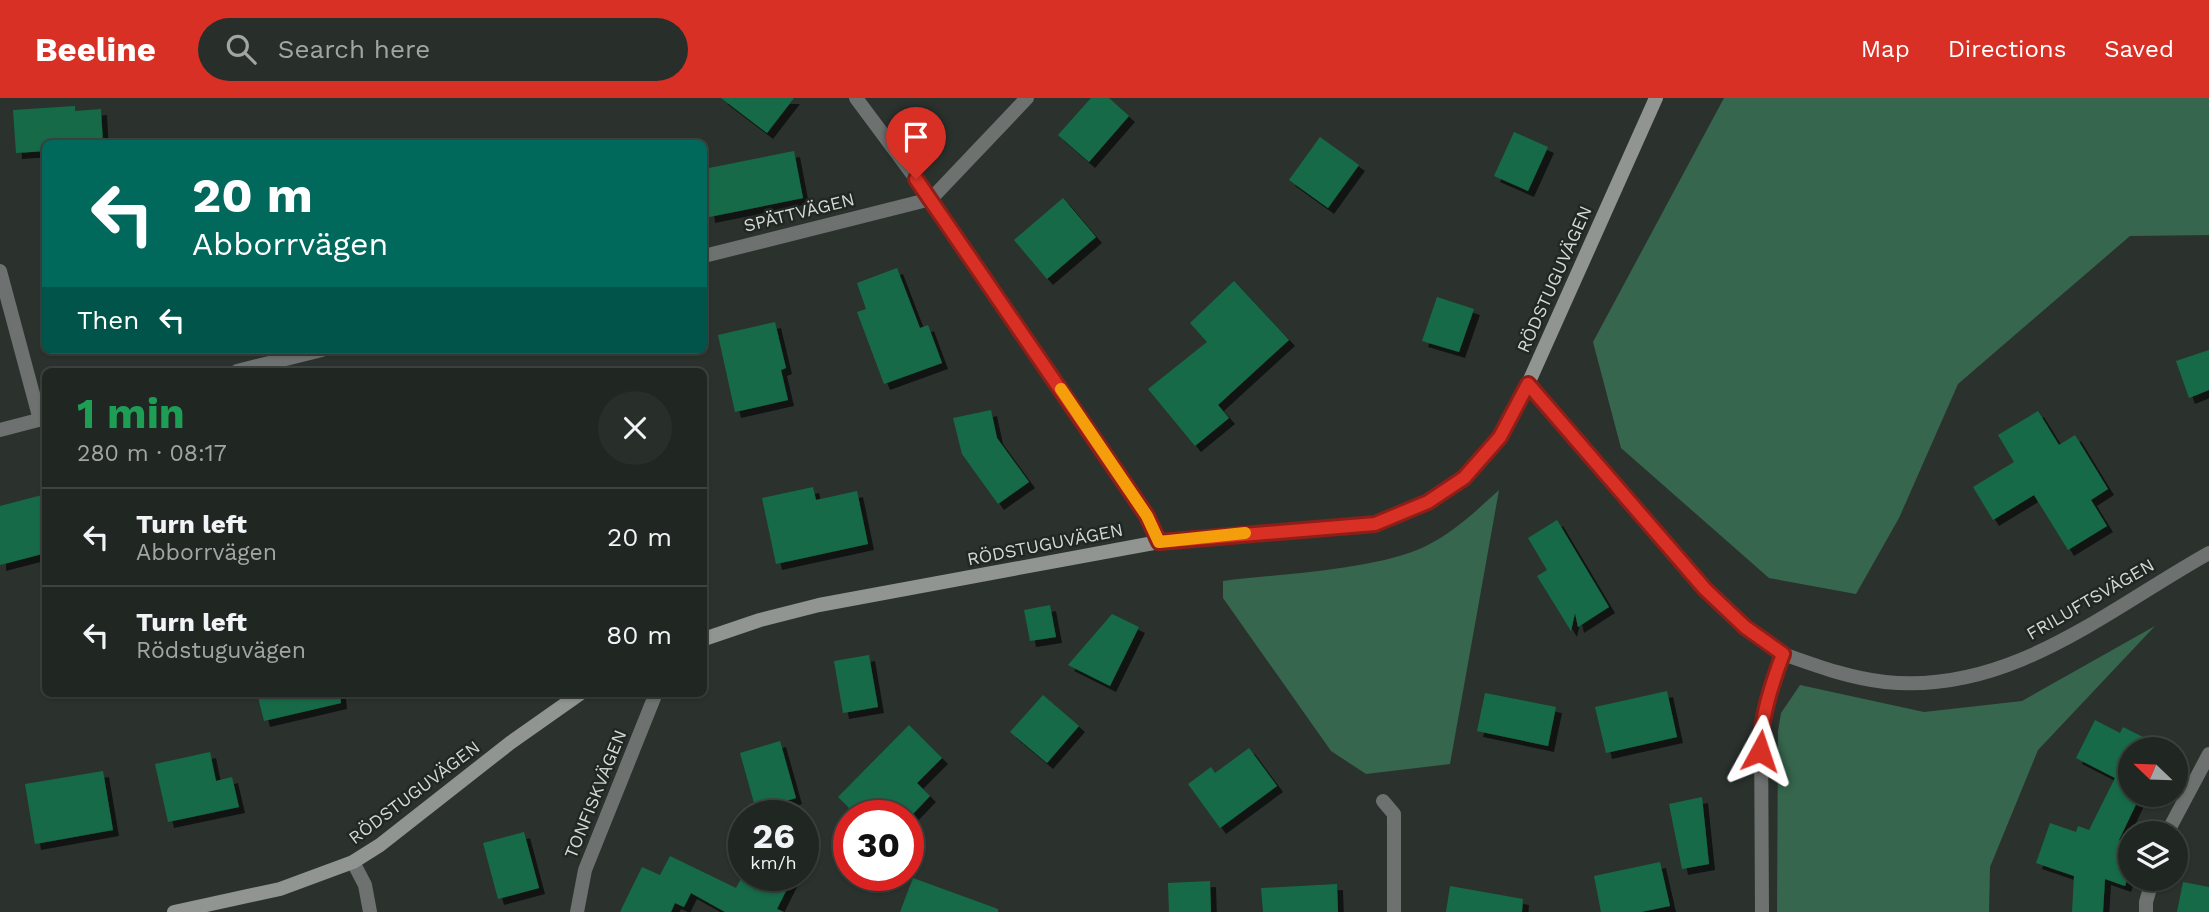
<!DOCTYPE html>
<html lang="en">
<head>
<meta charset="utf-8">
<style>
  :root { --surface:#202622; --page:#282e2a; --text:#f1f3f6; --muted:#a2a5a5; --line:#3d4340; --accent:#d93025 }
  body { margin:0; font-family:"Work Sans",sans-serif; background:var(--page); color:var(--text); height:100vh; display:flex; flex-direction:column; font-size:26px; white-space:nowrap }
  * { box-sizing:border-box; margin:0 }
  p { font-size:23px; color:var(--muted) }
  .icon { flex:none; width:38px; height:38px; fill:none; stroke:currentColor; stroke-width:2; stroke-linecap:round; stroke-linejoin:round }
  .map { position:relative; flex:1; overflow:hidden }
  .panel { position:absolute; left:42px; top:270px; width:665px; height:329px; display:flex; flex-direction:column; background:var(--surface); border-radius:10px; box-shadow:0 2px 5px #0004,0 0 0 2px var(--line) }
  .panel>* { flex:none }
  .guide { position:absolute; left:42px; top:42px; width:665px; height:214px; border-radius:10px; box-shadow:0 2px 5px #0004,0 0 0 2px var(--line); background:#00695c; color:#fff; overflow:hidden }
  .needle { width:46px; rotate:293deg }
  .buttons { position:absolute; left:2118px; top:639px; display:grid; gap:14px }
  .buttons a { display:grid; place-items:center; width:70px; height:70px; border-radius:50%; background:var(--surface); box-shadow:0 2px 5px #0004,0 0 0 2px var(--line); font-size:35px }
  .speed { position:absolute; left:728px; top:702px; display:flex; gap:14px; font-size:35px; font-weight:700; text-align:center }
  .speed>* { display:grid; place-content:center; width:91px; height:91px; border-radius:50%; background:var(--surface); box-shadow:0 2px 5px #0004,0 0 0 2px var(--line); line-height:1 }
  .speed small { font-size:18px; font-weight:400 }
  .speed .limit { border:10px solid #d22; background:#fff; color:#111 }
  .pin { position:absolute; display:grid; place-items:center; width:60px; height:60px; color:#fff; margin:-72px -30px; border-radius:50% 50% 50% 0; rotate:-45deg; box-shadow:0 0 7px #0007 }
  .pin .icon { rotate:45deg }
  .me { position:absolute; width:77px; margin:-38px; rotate:5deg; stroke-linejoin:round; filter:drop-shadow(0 0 5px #0008) }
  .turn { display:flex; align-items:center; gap:24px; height:147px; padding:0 35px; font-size:32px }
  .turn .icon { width:91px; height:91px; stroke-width:2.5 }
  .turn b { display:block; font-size:49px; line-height:60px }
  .then { display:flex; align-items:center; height:66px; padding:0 35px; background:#0003; gap:14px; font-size:26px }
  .round { display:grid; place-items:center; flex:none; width:74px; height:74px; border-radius:37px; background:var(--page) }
  .headline { display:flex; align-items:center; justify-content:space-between; height:119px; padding:0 35px }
  h1 { font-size:42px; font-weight:700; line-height:52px; color:#1e9e55 }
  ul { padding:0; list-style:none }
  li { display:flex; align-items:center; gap:21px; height:98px; padding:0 35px; border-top:2px solid var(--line) }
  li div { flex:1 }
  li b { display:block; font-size:26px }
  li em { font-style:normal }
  header { display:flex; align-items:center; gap:42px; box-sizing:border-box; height:98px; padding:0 35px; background:var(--accent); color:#fff }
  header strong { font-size:33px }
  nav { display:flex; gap:38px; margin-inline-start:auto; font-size:24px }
  .search { width:490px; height:63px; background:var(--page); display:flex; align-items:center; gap:18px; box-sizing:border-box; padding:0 24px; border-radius:38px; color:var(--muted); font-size:26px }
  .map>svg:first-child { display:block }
  .green { fill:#36664d }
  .building { fill:#156b46; filter:url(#shadow) }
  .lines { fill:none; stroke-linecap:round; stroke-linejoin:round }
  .street { stroke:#6d716f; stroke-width:14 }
  .secondary { stroke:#909592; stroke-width:14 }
  .route-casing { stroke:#8d1f18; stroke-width:18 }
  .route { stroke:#d93025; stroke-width:12 }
  .slow { stroke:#f59e0b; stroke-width:12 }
  .labels { text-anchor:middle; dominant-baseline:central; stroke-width:5; stroke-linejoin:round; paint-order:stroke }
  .street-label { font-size:18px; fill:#d4d9d6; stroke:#212824 }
</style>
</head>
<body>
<header>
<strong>Beeline</strong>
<div class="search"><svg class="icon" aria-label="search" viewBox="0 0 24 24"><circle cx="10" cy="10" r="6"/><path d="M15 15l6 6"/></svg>Search here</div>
<nav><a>Map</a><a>Directions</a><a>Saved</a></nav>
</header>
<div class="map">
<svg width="2209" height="814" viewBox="0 0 2209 814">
  <defs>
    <filter id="shadow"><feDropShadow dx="6" dy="6" stdDeviation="0" flood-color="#0009"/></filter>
  </defs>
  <rect width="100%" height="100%" fill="#2b322e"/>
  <path class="green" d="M1724,0H2209V137L2130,138L1958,286L1899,420L1856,496L1769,480L1621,350L1593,244Z
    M1499,392L1450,666L1366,676L1331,653L1223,500V483C1278,476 1378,472 1426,448C1454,434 1476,413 1499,392Z
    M2155,528L2038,652L1990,769L1989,814H1777L1778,633L1781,615L1800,587L1924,614L2022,603Z"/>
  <path class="building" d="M721,0H794L767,35Z
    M1091,0H1109L1129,18L1089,64L1058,37Z
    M75,8V13L101,11L103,46H46V53L16,55L13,12Z
    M1514,34L1548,49L1528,93L1494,78Z
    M1320,39L1359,67L1328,110L1289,82Z
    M794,53L803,100L709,119L704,71Z
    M1063,100L1096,139L1047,181L1014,142Z
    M897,170L920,230L928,227L942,265L884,286L857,214L866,211L857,185Z
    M1234,183L1289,242L1218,307L1229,320L1195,348L1148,291L1207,244L1190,225Z
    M1437,199L1474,211L1459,254L1422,243Z
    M775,224L786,270L781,272L788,302L735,314L718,237Z
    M2209,252V292L2189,300L2176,263Z
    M991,312L997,340L1029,384L998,406L962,356L953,320Z
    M2038,313L2059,347L2075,337L2108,391L2091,402L2107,428L2068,452L2034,397L1993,422L1973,389L2014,364L1998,337Z
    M813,389L816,402L857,393L868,446L776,466L762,400Z
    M46,396V455L0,467V408Z
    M1557,422L1609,509L1578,529L1575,515L1571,533L1537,478L1547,472L1528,440Z
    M1050,507L1056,539L1030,543L1024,512Z
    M1112,516L1139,529L1110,588L1068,567Z
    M869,557L878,609L843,615L834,563Z
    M1667,593L1677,639L1606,655L1595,609Z
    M257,595H340L341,605L264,623Z
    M1485,595L1556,609L1548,648L1477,633Z
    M1043,597L1079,628L1047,665L1010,634Z
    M2095,622L2120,635L2123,629L2163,649L2130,651V696H2141L2119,742L2130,746V773L2125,788L2105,781L2103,814H2072L2074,778L2036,765L2050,725L2076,734L2078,728L2089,732L2115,680L2076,660Z
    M909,627L942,660L917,685L930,698L911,718H857L838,699Z
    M780,643L796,700L756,712L740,655Z
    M1249,650L1277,688L1220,730L1188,686L1211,669L1215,675Z
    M210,654L216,683L232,679L239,709L168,724L155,666Z
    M103,673L113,732L35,746L25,686Z
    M1702,699L1709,766L1682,771L1669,706Z
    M524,734L539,790L498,801L483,745Z
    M670,758L736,790L743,777H794L777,811L784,814H725L691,795L684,809L675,805L671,814H620L642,769L660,777Z
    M1660,764L1670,808L1641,814H1601L1594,778Z
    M913,780L998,811V814H900Z
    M1210,783L1211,814H1169L1168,785Z
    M2183,784L2209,789V814H2177Z
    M1337,786L1338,814H1263L1261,790Z
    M1450,788L1523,801L1522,814H1446Z"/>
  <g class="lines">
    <path class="street" d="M856,0L931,101L1147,418L1159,444
      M704,158L931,101L1027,0
      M0,173L40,322
      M237,273L322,252
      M1528,286L1705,491L1745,529L1783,556L1771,586L1761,630L1762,814
      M0,332L46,320
      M1783,556C1817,568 1849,580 1885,584C2010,597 2107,512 2209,455
      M1383,703L1394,716V814
      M2167,735L2209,656
      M353,764L365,787L370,814
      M577,814L585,772L656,595
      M2146,814V804L2153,780"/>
    <path class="secondary" d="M704,541L760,522L819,507L1159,444L1375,426L1428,405L1464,380L1500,339L1528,286L1656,0
      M174,814L280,791L353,764L380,747L510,645L581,595"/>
  </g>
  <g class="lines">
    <defs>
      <path id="route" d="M916,81L1147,418L1159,444L1375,426L1428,404L1464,380L1500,339L1528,286L1705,491L1745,529L1783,556C1771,588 1761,619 1760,653"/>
    </defs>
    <use href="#route" class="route-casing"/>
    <use href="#route" class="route"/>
    <path class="slow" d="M1061,291L1147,418L1159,444L1245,435"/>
  </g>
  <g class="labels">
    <g class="street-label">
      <text transform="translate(799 114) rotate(-14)">SPÄTTVÄGEN</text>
      <text transform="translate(1554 181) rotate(-66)">RÖDSTUGUVÄGEN</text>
      <text transform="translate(1045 446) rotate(-11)">RÖDSTUGUVÄGEN</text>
      <text transform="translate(2090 501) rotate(-30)">FRILUFTSVÄGEN</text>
      <text transform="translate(414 694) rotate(-37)">RÖDSTUGUVÄGEN</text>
      <text transform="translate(595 696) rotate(-68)">TONFISKVÄGEN</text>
    </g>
  </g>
</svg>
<div class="buttons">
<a><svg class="needle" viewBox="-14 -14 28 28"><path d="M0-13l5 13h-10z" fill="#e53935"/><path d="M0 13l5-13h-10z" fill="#a2a5a5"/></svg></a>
<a><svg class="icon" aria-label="layers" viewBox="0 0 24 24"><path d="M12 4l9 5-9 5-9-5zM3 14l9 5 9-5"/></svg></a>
</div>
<div class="speed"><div>26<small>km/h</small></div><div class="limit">30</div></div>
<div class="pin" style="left:916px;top:81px;background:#d93025"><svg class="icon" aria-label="arrive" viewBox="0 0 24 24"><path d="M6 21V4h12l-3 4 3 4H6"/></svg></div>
<svg class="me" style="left:1760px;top:653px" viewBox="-20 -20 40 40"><path d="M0-17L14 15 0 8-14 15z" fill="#d93025" stroke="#fff" stroke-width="4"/></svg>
<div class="guide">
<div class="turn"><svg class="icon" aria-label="left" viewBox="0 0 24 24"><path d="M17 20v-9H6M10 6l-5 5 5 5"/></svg><div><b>20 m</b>Abborrvägen</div></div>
<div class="then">Then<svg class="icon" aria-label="left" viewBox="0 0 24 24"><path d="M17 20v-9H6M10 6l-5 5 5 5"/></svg></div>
</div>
<section class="panel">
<div class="headline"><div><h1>1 min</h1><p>280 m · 08:17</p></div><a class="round"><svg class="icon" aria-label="close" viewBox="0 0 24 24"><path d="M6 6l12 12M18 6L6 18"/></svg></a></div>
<ul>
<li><svg class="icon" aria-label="left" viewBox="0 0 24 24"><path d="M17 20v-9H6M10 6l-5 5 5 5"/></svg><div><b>Turn left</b><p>Abborrvägen</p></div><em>20 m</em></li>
<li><svg class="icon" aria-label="left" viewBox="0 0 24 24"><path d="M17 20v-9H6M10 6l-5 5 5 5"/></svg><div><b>Turn left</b><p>Rödstuguvägen</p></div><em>80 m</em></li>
</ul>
</section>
</div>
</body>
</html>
